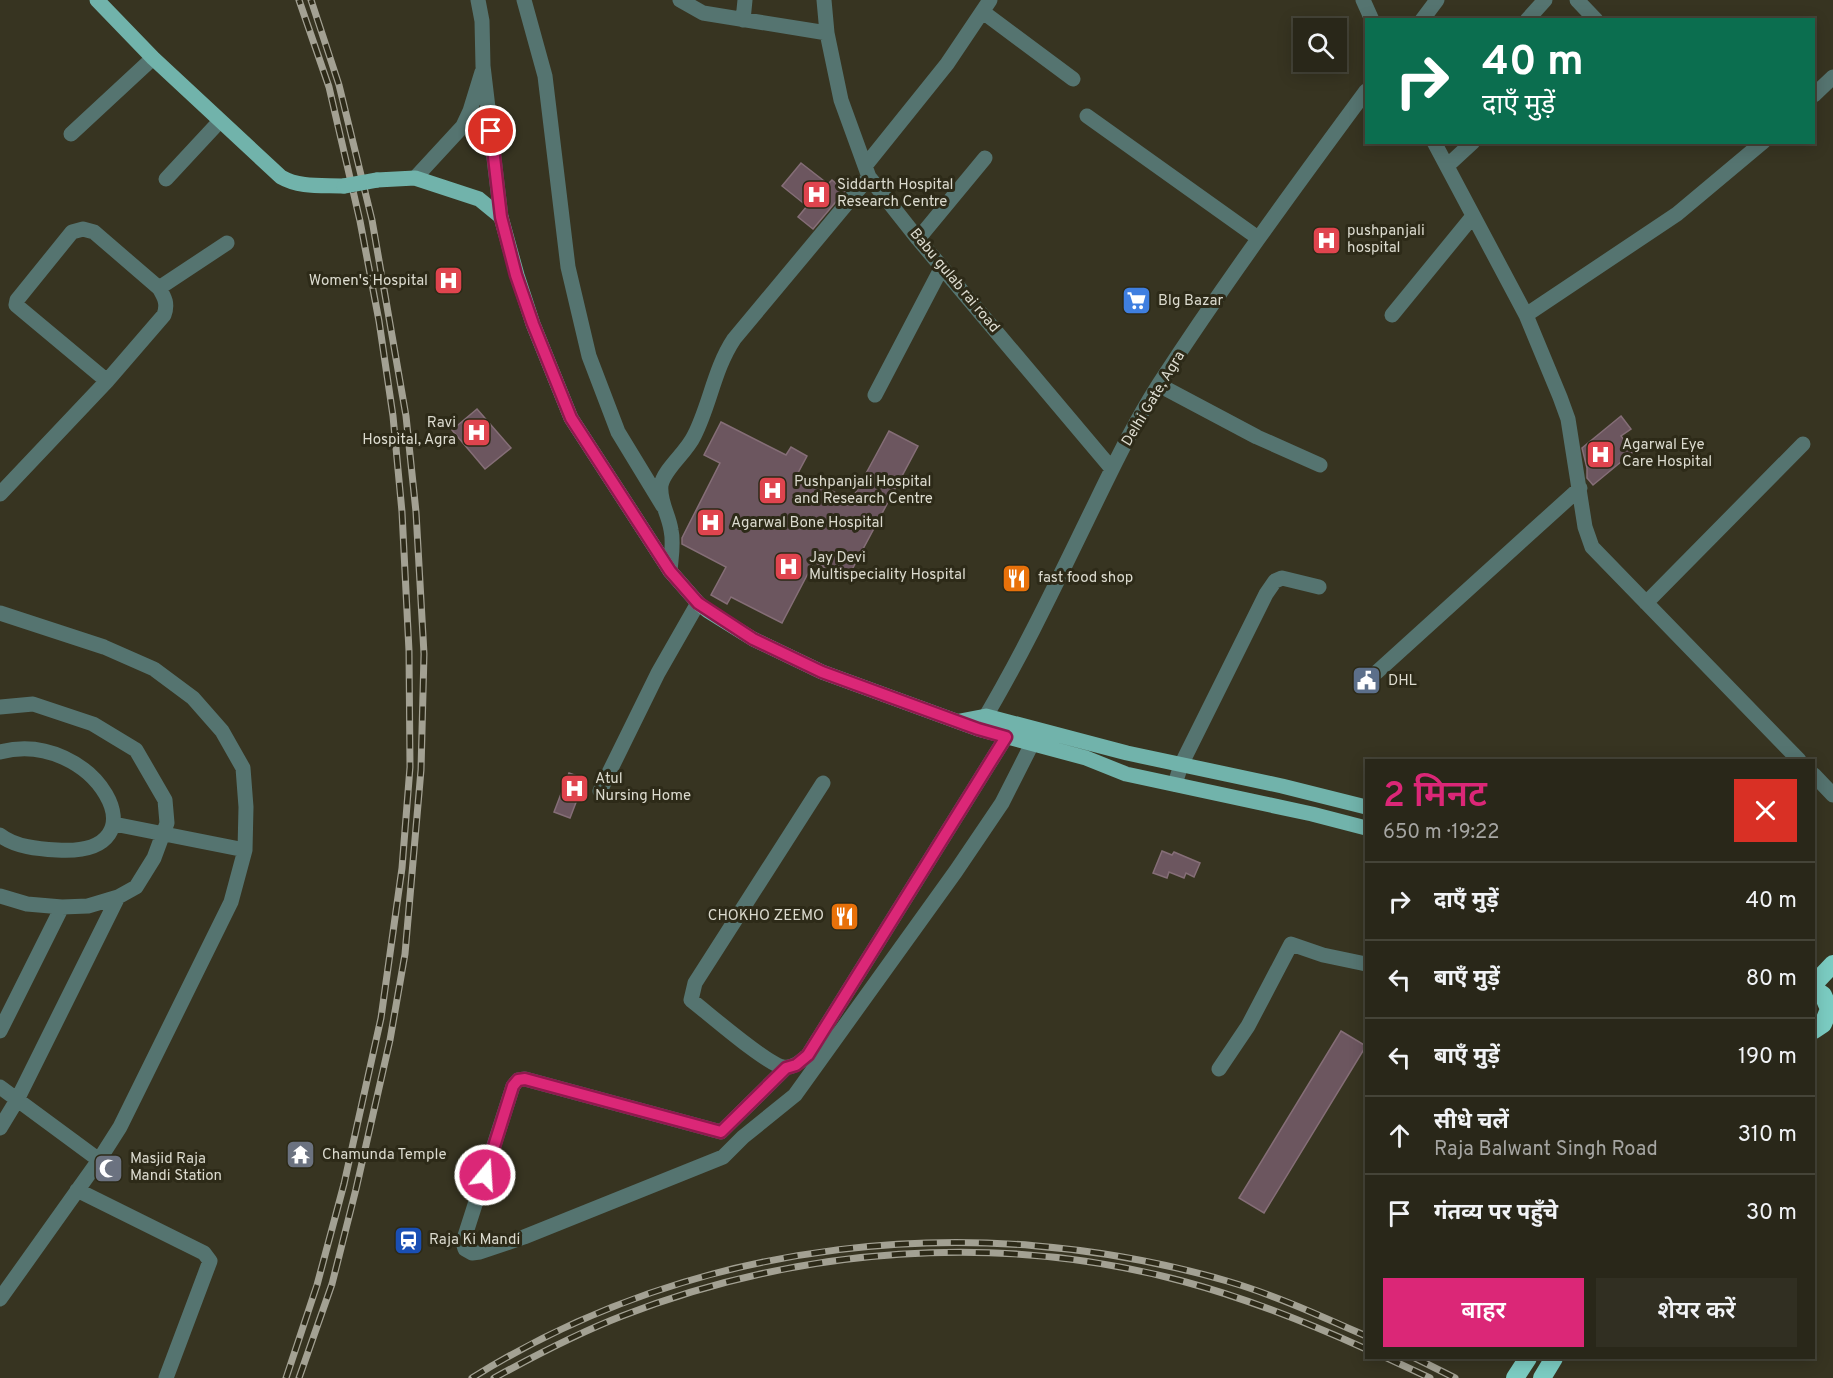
<!DOCTYPE html>
<html lang="hi">
<head>
<meta charset="utf-8">
<style>
  :root { --surface:#292719; --page:#312f22; --text:#f1f3f6; --muted:#a5a5a2; --line:#454438; --accent:#db2777 }
  body { margin:0; font-family:Overpass,"Noto Sans Devanagari",sans-serif; background:var(--page); color:var(--text); height:100vh; display:flex; flex-direction:column; font-size:22px; white-space:nowrap }
  * { box-sizing:border-box; margin:0 }
  p { font-size:20px; color:var(--muted) }
  .icon { flex:none; width:33px; height:33px; fill:none; stroke:currentColor; stroke-width:2; stroke-linecap:round; stroke-linejoin:round }
  .map { position:relative; flex:1; overflow:hidden }
  .drawer { position:absolute; left:1365px; top:759px; width:450px; height:600px; display:flex; flex-direction:column; background:var(--surface); border-radius:0px; box-shadow:0 3px 15px #0003,0 0 0 2px var(--line) }
  .drawer>* { flex:none }
  .top-card { position:absolute; left:1365px; top:18px; width:450px; height:126px; border-radius:0px; box-shadow:0 3px 15px #0003,0 0 0 2px var(--line); background:#0b6e4f; color:#fff; overflow:hidden }
  .controls { position:absolute; left:1293px; top:18px; display:grid; gap:12px }
  .controls a { display:grid; place-items:center; width:54px; height:54px; border-radius:0px; background:var(--surface); box-shadow:0 3px 15px #0003,0 0 0 2px var(--line); font-size:30px }
  .pin { position:absolute; display:grid; place-items:center; width:51px; height:51px; color:#fff; margin:-26px; border:3px solid #fff; border-radius:50%; box-shadow:0 2px 6px #0007 }
  .me { position:absolute; width:66px; margin:-33px; rotate:18deg; stroke-linejoin:round; filter:drop-shadow(0 0 4px #0008) }
  .turn { display:flex; align-items:center; gap:21px; height:126px; padding:0 18px; font-size:27px }
  .turn .icon { width:78px; height:78px; stroke-width:2.5 }
  .turn b { display:block; font-size:42px; line-height:51px }
  .round { display:grid; place-items:center; flex:none; width:63px; height:63px; border-radius:0px; background:var(--page) }
  .head { display:flex; align-items:center; justify-content:space-between; height:102px; padding:0 18px }
  h1 { font-size:36px; font-weight:600; line-height:45px; color:var(--accent) }
  .action { display:flex; gap:12px; margin-top:auto; padding:12px 18px }
  .action a { flex:1; height:69px; border-radius:0px; background:var(--accent); color:#fff; font-size:24px; font-weight:600; line-height:69px; text-align:center }
  .action a+a { background:var(--page); color:var(--text) }
  ul { padding:0; list-style:none }
  li { display:flex; align-items:center; gap:18px; height:78px; padding:0 18px; border-top:2px solid var(--line) }
  li div { flex:1 }
  li b { display:block; font-size:22px }
  li em { font-style:normal }
  .map>svg:first-child { display:block }
  .building { fill:#6c565f; stroke:#856e77; stroke-width:1.5 }
  .lines { fill:none; stroke-linecap:round; stroke-linejoin:round }
  .minor { stroke:#557470; stroke-width:15 }
  .major { stroke:#71b3ab; stroke-width:15 }
  .highway { stroke:#7bccc2; stroke-width:18 }
  .rail-casing { stroke:#a3a193; stroke-width:7 }
  .rail { stroke:#2d2a18; stroke-width:4.5; stroke-dasharray:14; stroke-linecap:butt }
  .major-bridge { stroke:#71b3ab; stroke-width:15 }
  .route-casing { stroke:#8e194d; stroke-width:15 }
  .route { stroke:#db2777; stroke-width:10 }
  .labels { text-anchor:middle; dominant-baseline:central; stroke-width:6; stroke-linejoin:round; paint-order:stroke }
  .poi-label { font-size:15px; fill:#dcdbcf; stroke:#2d2a18; text-anchor:start }
  .street-label { font-size:15px; fill:#dcdbcf; stroke:#2d2a18 }
</style>
</head>
<body>
<div class="map">
<svg width="1833" height="1378" viewBox="0 0 1833 1378">
  <rect width="100%" height="100%" fill="#373421"/>
  <path class="building" d="M801,163L828,184L832,180L845,191L813,229L798,217L807,206L782,186Z
    M477,409L511,448L485,469L452,430Z
    M1621,416L1631,429L1621,436L1633,452L1593,485L1587,478V468L1582,448Z
    M721,422L786,455L791,447L807,456L798,473L851,501L889,431L918,446L847,579L814,562L782,623L731,597L727,604L711,595L726,567L682,544V538L720,463L704,455Z
    M569,773L585,779L570,818L554,812Z
    M1162,851L1172,855L1174,852L1200,863L1194,877L1186,873L1184,878L1169,872L1167,878L1153,873Z
    M1341,1031L1366,1046L1264,1213L1239,1198Z"/>
  <g class="lines">
    <path class="minor" d="M478,0L482,21L483,66L501,217
      M524,0L545,76L568,267L589,356L618,432L663,506
      M680,0L703,13L827,33
      M824,0L827,33L841,100L869,177L918,239L1112,469
      M1363,0L1372,20
      M1577,0L1596,20
      M983,12L1073,79
      M743,20L745,0
      M1422,20L1437,0
      M1527,20L1545,0
      M1814,95L1833,77
      M1087,116L1258,238
      M71,134L153,58
      M1434,142L1526,315L1560,397L1568,419L1585,527L1592,547L1799,760
      M865,166L947,64L990,0
      M1447,166L1473,142
      M415,178L463,126L470,111L482,72
      M166,179L219,122
      M918,239L985,158
      M159,288L227,243
      M1392,315L1473,216
      M1526,315L1677,214L1763,142
      M1159,385L1257,437L1320,465
      M875,395L942,267
      M0,494L107,381L164,315C168,304 165,298 159,288L94,232L83,229L72,232L17,300L16,305L107,381
      M670,571C671,558 674,543 671,530C669,515 659,501 661,485C664,469 686,453 694,436C710,405 714,369 734,339L869,177
      M1646,603L1803,444
      M0,613L104,647L154,669L193,698L222,731L243,768L246,807L245,850L231,902L120,1127L99,1160L0,1299
      M1367,681L1580,488
      M0,707L33,704L93,724L136,750L165,800L167,823L154,858L136,887L118,897L88,906L62,907L27,904L0,896
      M980,726C1022,656 1057,582 1093,508C1113,467 1134,423 1159,384C1224,284 1295,187 1366,91
      M0,752C93,727 170,857 57,850C39,849 15,847 0,835
      M1814,775L1833,795
      M823,783L695,983L691,1000C708,1013 766,1064 783,1067C793,1069 801,1061 808,1055L1006,737L1011,726
      M1175,784L1181,765L1266,594L1275,581L1282,578L1319,587
      M600,791L658,673L698,603
      M114,824L245,850
      M0,1031L62,907
      M786,1068L721,1132L525,1079L518,1080L513,1086L463,1242L465,1249L472,1253L480,1252L524,1237L723,1157L743,1137L795,1095L956,871L1002,803L1038,732
      M1219,1069L1248,1026L1291,944L1323,955L1366,964
      M0,1087L99,1160
      M0,1128L17,1100L118,897
      M77,1190L204,1253L210,1261L166,1378"/>
    <path class="major" d="M97,0L153,58L281,177C300,188 322,185 344,186
      M377,180L415,178L479,199L501,217L517,275L533,324L571,418L670,571L698,603L708,611L753,639L822,672L978,729L1086,758L1126,774L1312,814L1366,828
      M960,721L986,716L1127,753L1282,786L1366,807"/>
    <path class="highway" d="M1814,984L1833,964
      M1814,989L1823,995L1829,1009L1823,1024L1814,1030
      M1515,1378L1528,1358
      M1542,1378L1554,1358"/>
    <defs>
      <path id="rail" d="M1387,1358L1430,1378
        M1415,1358L1455,1378
        M286,1378L317,1285L344,1184L381,1018L402,868L410,767L409,651L402,512L393,416L379,321L360,221L329,87L299,0
        M299,1378L332,1284L356,1189L390,1040L405,954L421,770L424,654L416,512L406,416L372,220L339,85L311,0
        M472,1378C696,1238 975,1208 1227,1281C1275,1295 1321,1316 1366,1336
        M494,1378C536,1355 578,1333 622,1316C798,1247 999,1232 1182,1281C1246,1298 1306,1322 1366,1349"/>
    </defs>
    <use href="#rail" class="rail-casing"/>
    <use href="#rail" class="rail"/>
    <path class="major-bridge" d="M344,186L377,180"/>
  </g>
  <g class="lines">
    <defs>
      <path id="route" d="M485,1175L513,1086L518,1080L525,1079L721,1132L786,1068L796,1065L808,1055L1006,737L978,729L822,672L753,639L698,603L670,571L571,418L533,324L516,275L501,217L491,131"/>
    </defs>
    <use href="#route" class="route-casing"/>
    <use href="#route" class="route"/>
  </g>
  <defs>
    <symbol id="hospital-square" viewBox="-11 -11 22 22"><rect x="-9" y="-9" width="18" height="18" rx="4" fill="#e0444e" stroke="#2d2a18"/><path d="M-5-5h3v3.5h4V-5h3V5h-3V1.5h-4V5h-3Z" fill="#fff"/></symbol>
    <symbol id="supermarket-square" viewBox="-11 -11 22 22"><rect x="-9" y="-9" width="18" height="18" rx="4" fill="#3f7fe0" stroke="#2d2a18"/><path d="M-6-5.5h2.5l.6 2H6L4.5 2H-2.5L-4.4-4H-6ZM-1.5 3.2a1.3 1.3 0 1 0 .1 0ZM3 3.2a1.3 1.3 0 1 0 .1 0Z" fill="#fff"/></symbol>
    <symbol id="restaurant-square" viewBox="-11 -11 22 22"><rect x="-9" y="-9" width="18" height="18" rx="4" fill="#e8710a" stroke="#2d2a18"/><path d="M-5-6h1v4h1v-4h1v4h1v-4h1v5L-1.5 .5V6h-2V.5L-5-1ZM5-6V6H3V1.5H1.5Q1.5-4 5-6Z" fill="#fff"/></symbol>
    <symbol id="civic-square" viewBox="-11 -11 22 22"><rect x="-9" y="-9" width="18" height="18" rx="4" fill="#5c6f8a" stroke="#2d2a18"/><path d="M-.6-6.5H3V-4.5H.6V-3L4-1V1h2V6H-6V1h2V-1L-.6-3ZM-1.2 2.5V6h2.4V2.5Z" fill="#fff"/></symbol>
    <symbol id="temple-square" viewBox="-11 -11 22 22"><rect x="-9" y="-9" width="18" height="18" rx="4" fill="#6b7280" stroke="#2d2a18"/><path d="M0-6L5-2H3V0L6.5 2.5H4V6H1.5V3h-3V6H-4V2.5H-6.5L-3 0V-2H-5Z" fill="#fff"/></symbol>
    <symbol id="mosque-square" viewBox="-11 -11 22 22"><rect x="-9" y="-9" width="18" height="18" rx="4" fill="#6b7280" stroke="#2d2a18"/><path d="M3.5-4.9A6 6 0 1 0 3.5 4.9A5 5 0 1 1 3.5-4.9Z" fill="#fff"/></symbol>
    <symbol id="station-square" viewBox="-11 -11 22 22"><rect x="-9" y="-9" width="18" height="18" rx="4" fill="#1a4fb4" stroke="#2d2a18"/><path d="M-3-6H3Q5-6 5-4V2Q5 4 3 4L4.5 6H3L1.5 4h-3L-3 6H-4.5L-3 4Q-5 4-5 2V-4Q-5-6-3-6ZM-3.5-4v3h7v-3ZM-3.5 1v1.5H-2V1ZM2 1v1.5H3.5V1Z" fill="#fff"/></symbol>
  </defs>
  <g fill-rule="evenodd">
    <use href="#hospital-square" x="800" y="178" width="33" height="33"/>
    <use href="#hospital-square" x="1310" y="224" width="33" height="33"/>
    <use href="#hospital-square" x="432" y="264" width="33" height="33"/>
    <use href="#supermarket-square" x="1120" y="284" width="33" height="33"/>
    <use href="#hospital-square" x="460" y="416" width="33" height="33"/>
    <use href="#hospital-square" x="1584" y="438" width="33" height="33"/>
    <use href="#hospital-square" x="756" y="474" width="33" height="33"/>
    <use href="#hospital-square" x="694" y="506" width="33" height="33"/>
    <use href="#hospital-square" x="772" y="550" width="33" height="33"/>
    <use href="#restaurant-square" x="1000" y="562" width="33" height="33"/>
    <use href="#civic-square" x="1350" y="664" width="33" height="33"/>
    <use href="#hospital-square" x="558" y="772" width="33" height="33"/>
    <use href="#restaurant-square" x="828" y="900" width="33" height="33"/>
    <use href="#temple-square" x="284" y="1138" width="33" height="33"/>
    <use href="#mosque-square" x="92" y="1152" width="33" height="33"/>
    <use href="#station-square" x="392" y="1224" width="33" height="33"/>
  </g>
  <g class="labels">
    <g class="poi-label">
      <text x="837" y="185">Siddarth Hospital<tspan x="837" dy="17">Research Centre</tspan></text>
      <text x="1347" y="231">pushpanjali<tspan x="1347" dy="17">hospital</tspan></text>
      <text x="428" y="281" text-anchor="end">Women's Hospital</text>
      <text x="1158" y="301">BIg Bazar</text>
      <text x="456" y="423" text-anchor="end">Ravi<tspan x="456" dy="17">Hospital, Agra</tspan></text>
      <text x="1622" y="445">Agarwal Eye<tspan x="1622" dy="17">Care Hospital</tspan></text>
      <text x="794" y="482">Pushpanjali Hospital<tspan x="794" dy="17">and Research Centre</tspan></text>
      <text x="731" y="523">Agarwal Bone Hospital</text>
      <text x="809" y="558">Jay Devi<tspan x="809" dy="17">Multispeciality Hospital</tspan></text>
      <text x="1038" y="578">fast food shop</text>
      <text x="1388" y="681">DHL</text>
      <text x="595" y="779">Atul<tspan x="595" dy="17">Nursing Home</tspan></text>
      <text x="824" y="916" text-anchor="end">CHOKHO ZEEMO</text>
      <text x="322" y="1155">Chamunda Temple</text>
      <text x="130" y="1159">Masjid Raja<tspan x="130" dy="17">Mandi Station</tspan></text>
      <text x="429" y="1240">Raja Ki Mandi</text>
    </g>
    <g class="street-label">
      <text transform="translate(954 281) rotate(50)">Babu gulab rai road</text>
      <text transform="translate(1154 399) rotate(-59)">Delhi Gate, Agra</text>
    </g>
  </g>
</svg>
<div class="controls">
<a><svg class="icon" aria-label="search" viewBox="0 0 24 24"><circle cx="10" cy="10" r="6"/><path d="M15 15l6 6"/></svg></a>
</div>
<div class="pin" style="left:491px;top:131px;background:#d93025"><svg class="icon" aria-label="arrive" viewBox="0 0 24 24"><path d="M6 21V4h12l-3 4 3 4H6"/></svg></div>
<svg class="me" style="left:485px;top:1175px" viewBox="-20 -20 40 40"><circle r="17" fill="#db2777" stroke="#fff" stroke-width="3"/><path d="M0-11L8 9 0 5-8 9z" fill="#fff"/></svg>
<div class="top-card">
<div class="turn"><svg class="icon" aria-label="right" viewBox="0 0 24 24"><path d="M7 20v-9h11M14 6l5 5-5 5"/></svg><div><b>40 m</b>दाएँ मुड़ें</div></div>
</div>
<section class="drawer">
<div class="head"><div><h1>2 मिनट</h1><p>650 m · 19:22</p></div><a class="round" style="background:#d93025;color:#fff"><svg class="icon" aria-label="close" viewBox="0 0 24 24"><path d="M6 6l12 12M18 6L6 18"/></svg></a></div>
<ul>
<li><svg class="icon" aria-label="right" viewBox="0 0 24 24"><path d="M7 20v-9h11M14 6l5 5-5 5"/></svg><div><b>दाएँ मुड़ें</b></div><em>40 m</em></li>
<li><svg class="icon" aria-label="left" viewBox="0 0 24 24"><path d="M17 20v-9H6M10 6l-5 5 5 5"/></svg><div><b>बाएँ मुड़ें</b></div><em>80 m</em></li>
<li><svg class="icon" aria-label="left" viewBox="0 0 24 24"><path d="M17 20v-9H6M10 6l-5 5 5 5"/></svg><div><b>बाएँ मुड़ें</b></div><em>190 m</em></li>
<li><svg class="icon" aria-label="ahead" viewBox="0 0 24 24"><path d="M12 20V5M6 11l6-6 6 6"/></svg><div><b>सीधे चलें</b><p>Raja Balwant Singh Road</p></div><em>310 m</em></li>
<li><svg class="icon" aria-label="arrive" viewBox="0 0 24 24"><path d="M6 21V4h12l-3 4 3 4H6"/></svg><div><b>गंतव्य पर पहुँचे</b></div><em>30 m</em></li>
</ul>
<div class="action"><a>बाहर</a><a>शेयर करें</a></div>
</section>
</div>
</body>
</html>
